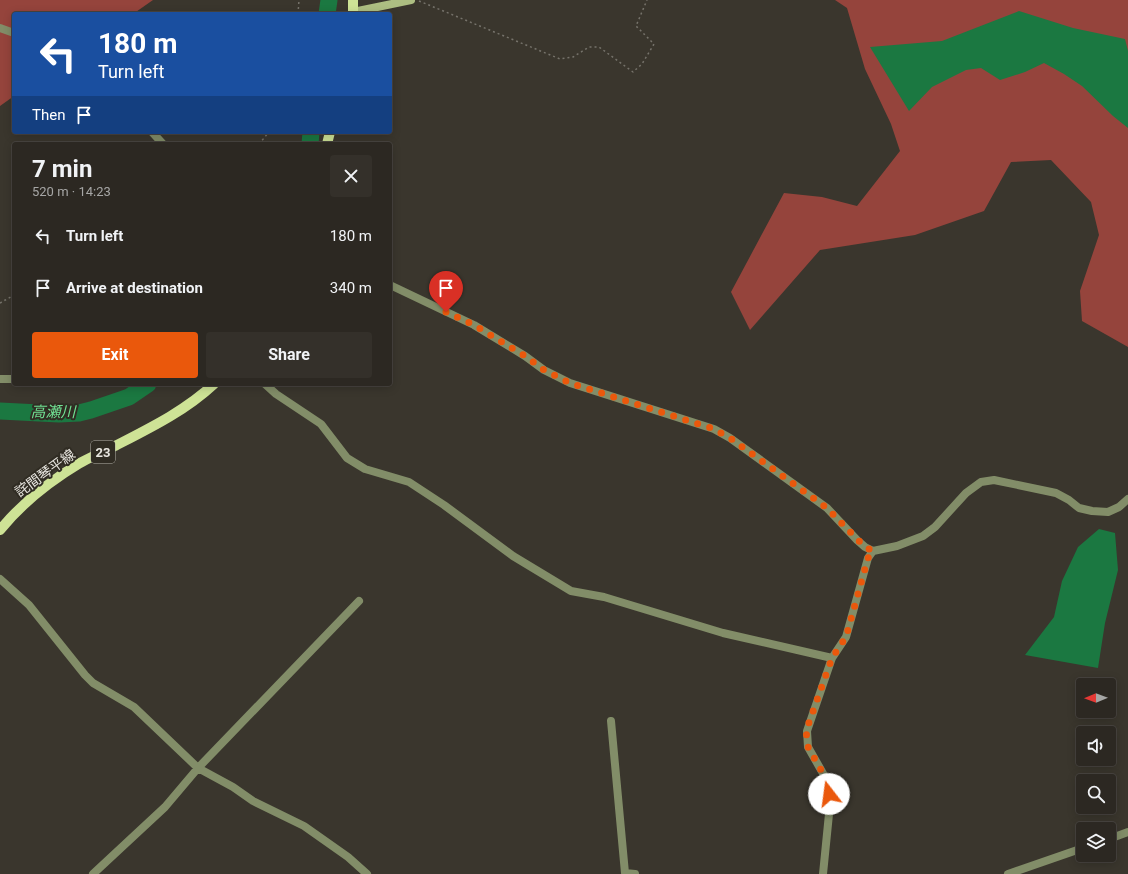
<!DOCTYPE html>
<html lang="en">
<head>
<meta charset="utf-8">
<style>
  :root { --surface:#2c2822; --page:#34302a; --text:#f1f3f6; --muted:#a6a6a5; --line:#484440; --accent:#ea580c }
  body { margin:0; font-family:Roboto,"Noto Sans JP",sans-serif; background:var(--page); color:var(--text); height:100vh; display:flex; flex-direction:column; font-size:15px; white-space:nowrap }
  * { box-sizing:border-box; margin:0 }
  p { font-size:13px; color:var(--muted) }
  .icon { flex:none; width:22px; height:22px; fill:none; stroke:currentColor; stroke-width:2; stroke-linecap:round; stroke-linejoin:round }
  .map { position:relative; flex:1; overflow:hidden }
  .sheet { position:absolute; left:12px; top:142px; width:380px; height:244px; display:flex; flex-direction:column; background:var(--surface); border-radius:4px; box-shadow:0 2px 10px #0003,0 0 0 1px var(--line) }
  .sheet>* { flex:none }
  .guide { position:absolute; left:12px; top:12px; width:380px; height:122px; border-radius:4px; box-shadow:0 2px 10px #0003,0 0 0 1px var(--line); background:#1a4fa0; color:#fff; overflow:hidden }
  .needle { width:26px; rotate:269deg }
  .controls { position:absolute; left:1076px; top:678px; display:grid; gap:8px }
  .controls a { display:grid; place-items:center; width:40px; height:40px; border-radius:4px; background:var(--surface); box-shadow:0 2px 10px #0003,0 0 0 1px var(--line); font-size:20px }
  .pin { position:absolute; display:grid; place-items:center; width:34px; height:34px; color:#fff; margin:-41px -17px; border-radius:50% 50% 50% 0; rotate:-45deg; box-shadow:0 0 4px #0007 }
  .pin .icon { rotate:45deg }
  .me { position:absolute; width:44px; margin:-22px; rotate:345deg; stroke-linejoin:round; filter:drop-shadow(0 0 3px #0008) }
  .turn { display:flex; align-items:center; gap:14px; height:84px; padding:0 20px; font-size:18px }
  .turn .icon { width:52px; height:52px; stroke-width:2.5 }
  .turn b { display:block; font-size:28px; line-height:34px }
  .then { display:flex; align-items:center; height:38px; padding:0 20px; background:#0003; gap:8px; font-size:15px }
  .round { display:grid; place-items:center; flex:none; width:42px; height:42px; border-radius:4px; background:var(--page) }
  .head { display:flex; align-items:center; justify-content:space-between; height:68px; padding:0 20px }
  h1 { font-size:24px; font-weight:700; line-height:30px }
  .cta { display:flex; gap:8px; margin-top:auto; padding:8px 20px }
  .cta a { flex:1; height:46px; border-radius:4px; background:var(--accent); color:#fff; font-size:16px; font-weight:700; line-height:46px; text-align:center }
  .cta a+a { background:var(--page); color:var(--text) }
  ul { padding:0; list-style:none }
  li { display:flex; align-items:center; gap:12px; height:52px; padding:0 20px }
  li div { flex:1 }
  li b { display:block; font-size:15px }
  li em { font-style:normal }
  .map>svg:first-child { display:block }
  .green { fill:#95443c }
  .water { fill:#1b7841 }
  .lines { fill:none; stroke-linecap:round; stroke-linejoin:round }
  .river { stroke:#1b7841; stroke-width:17 }
  .path { stroke:#76736b; stroke-width:1.5; stroke-dasharray:2 3; stroke-linecap:butt }
  .street { stroke:#828d68; stroke-width:8 }
  .secondary { stroke:#adbe82; stroke-width:8 }
  .primary { stroke:#cee396; stroke-width:10 }
  .route { stroke:#ea580c; stroke-width:7; stroke-dasharray:0 12.6 }
  .labels { text-anchor:middle; dominant-baseline:central; stroke-width:4; stroke-linejoin:round; paint-order:stroke }
  .shield { fill:#302c23; stroke:#b2afa8; stroke-width:1 }
  .shield-label { font-size:13px; font-weight:bold; fill:#e9e7e1 }
  .street-label { font-size:14px; fill:#e9e7e1; stroke:#302c23 }
  .water-label { font-size:15px; font-style:italic; fill:#70e193; stroke:#302c23 }
</style>
</head>
<body>
<div class="map">
<svg width="1128" height="874" viewBox="0 0 1128 874">
  <rect width="100%" height="100%" fill="#3a362d"/>
  <path class="green" d="M0,0H153L133,14H14V96L0,106Z
    M835,0H1128V347L1082,321L1080,291L1099,235L1091,202L1051,160L1011,162L984,211L915,235L820,250L750,330L731,292L784,193L822,197L857,206L900,151L891,124L865,69L847,8Z"/>
  <path class="water" d="M1019,11L1073,28L1125,39L1128,51V128L1113,116L1082,86L1064,74L1044,63L1025,72L1000,80L981,68L966,70L932,87L909,111L870,47L942,41Z
    M1099,529L1115,533L1118,570L1105,623L1098,668L1025,655L1054,617L1062,581L1078,547Z"/>
  <g class="lines">
    <path class="river" d="M327,14L329,0
      M310,144L311,132
      M0,411L59,414L79,413L91,410L129,397L148,384"/>
    <path class="path" d="M419,1L560,59L573,57L589,47H599L633,72L642,64L654,44L636,26L647,0
      M298,14L299,0
      M259,144L269,132
      M0,303L14,295"/>
    <path class="street" d="M0,28L14,33
      M152,132L163,144
      M390,285L474,325L525,356L544,370L570,383L714,429L730,438L827,508L857,540L865,547L873,551L897,546L923,536L935,527L966,493L981,482L994,480L1056,493L1069,500L1079,508L1092,511L1108,512L1119,507L1128,499
      M0,379H14
      M265,384L276,394L321,424L347,458L365,469L409,482L444,505L513,556L571,591L604,597L723,633L832,658
      M0,579L29,605L85,675L93,683L134,707L198,768L233,787L253,801L304,826L348,857L367,874
      M611,721L625,873L635,874
      M1109,839L1128,832
      M93,874L165,807L198,768L359,601
      M823,874L830,804L829,784L808,747L807,731L832,658L846,637L868,558L873,551
      M1008,874L1083,848"/>
    <path class="secondary" d="M353,12L411,0"/>
    <path class="primary" d="M353,14V0
      M327,144L330,132
      M0,530C22,503 50,481 80,463C91,457 104,451 115,446C150,428 185,411 214,384"/>
  </g>
  <g class="lines">
    <path class="route" d="M446,312L474,325L525,356L544,370L570,383L714,429L730,438L827,508L858,540L865,547L873,551L868,558L846,637L832,658L806,731L808,747L829,784V794"/>
  </g>
  <g class="labels">
    <rect class="shield" x="91" y="441" width="24" height="22" rx="3"/>
    <g class="shield-label">
      <text x="103" y="452">23</text>
    </g>
    <g class="street-label">
      <text transform="translate(45 473) rotate(-36)">詫間琴平線</text>
    </g>
    <g class="water-label">
      <text x="53" y="412">高瀬川</text>
    </g>
  </g>
</svg>
<div class="controls">
<a><svg class="needle" viewBox="-14 -14 28 28"><path d="M0-13l5 13h-10z" fill="#e53935"/><path d="M0 13l5-13h-10z" fill="#a6a6a5"/></svg></a>
<a><svg class="icon" aria-label="sound" viewBox="0 0 24 24"><path d="M4 9h4l5-4v14l-5-4H4zM17 9q2 3 0 6"/></svg></a>
<a><svg class="icon" aria-label="search" viewBox="0 0 24 24"><circle cx="10" cy="10" r="6"/><path d="M15 15l6 6"/></svg></a>
<a><svg class="icon" aria-label="layers" viewBox="0 0 24 24"><path d="M12 4l9 5-9 5-9-5zM3 14l9 5 9-5"/></svg></a>
</div>
<div class="pin" style="left:446px;top:312px;background:#d93025"><svg class="icon" aria-label="arrive" viewBox="0 0 24 24"><path d="M6 21V4h12l-3 4 3 4H6"/></svg></div>
<svg class="me" style="left:829px;top:794px" viewBox="-20 -20 40 40"><circle r="19" fill="#fff"/><path d="M0-13L10 11 0 6-10 11z" fill="#ea580c"/></svg>
<div class="guide">
<div class="turn"><svg class="icon" aria-label="left" viewBox="0 0 24 24"><path d="M17 20v-9H6M10 6l-5 5 5 5"/></svg><div><b>180 m</b>Turn left</div></div>
<div class="then">Then<svg class="icon" aria-label="arrive" viewBox="0 0 24 24"><path d="M6 21V4h12l-3 4 3 4H6"/></svg></div>
</div>
<section class="sheet">
<div class="head"><div><h1>7 min</h1><p>520 m · 14:23</p></div><a class="round"><svg class="icon" aria-label="close" viewBox="0 0 24 24"><path d="M6 6l12 12M18 6L6 18"/></svg></a></div>
<ul>
<li><svg class="icon" aria-label="left" viewBox="0 0 24 24"><path d="M17 20v-9H6M10 6l-5 5 5 5"/></svg><div><b>Turn left</b></div><em>180 m</em></li>
<li><svg class="icon" aria-label="arrive" viewBox="0 0 24 24"><path d="M6 21V4h12l-3 4 3 4H6"/></svg><div><b>Arrive at destination</b></div><em>340 m</em></li>
</ul>
<div class="cta"><a>Exit</a><a>Share</a></div>
</section>
</div>
</body>
</html>
